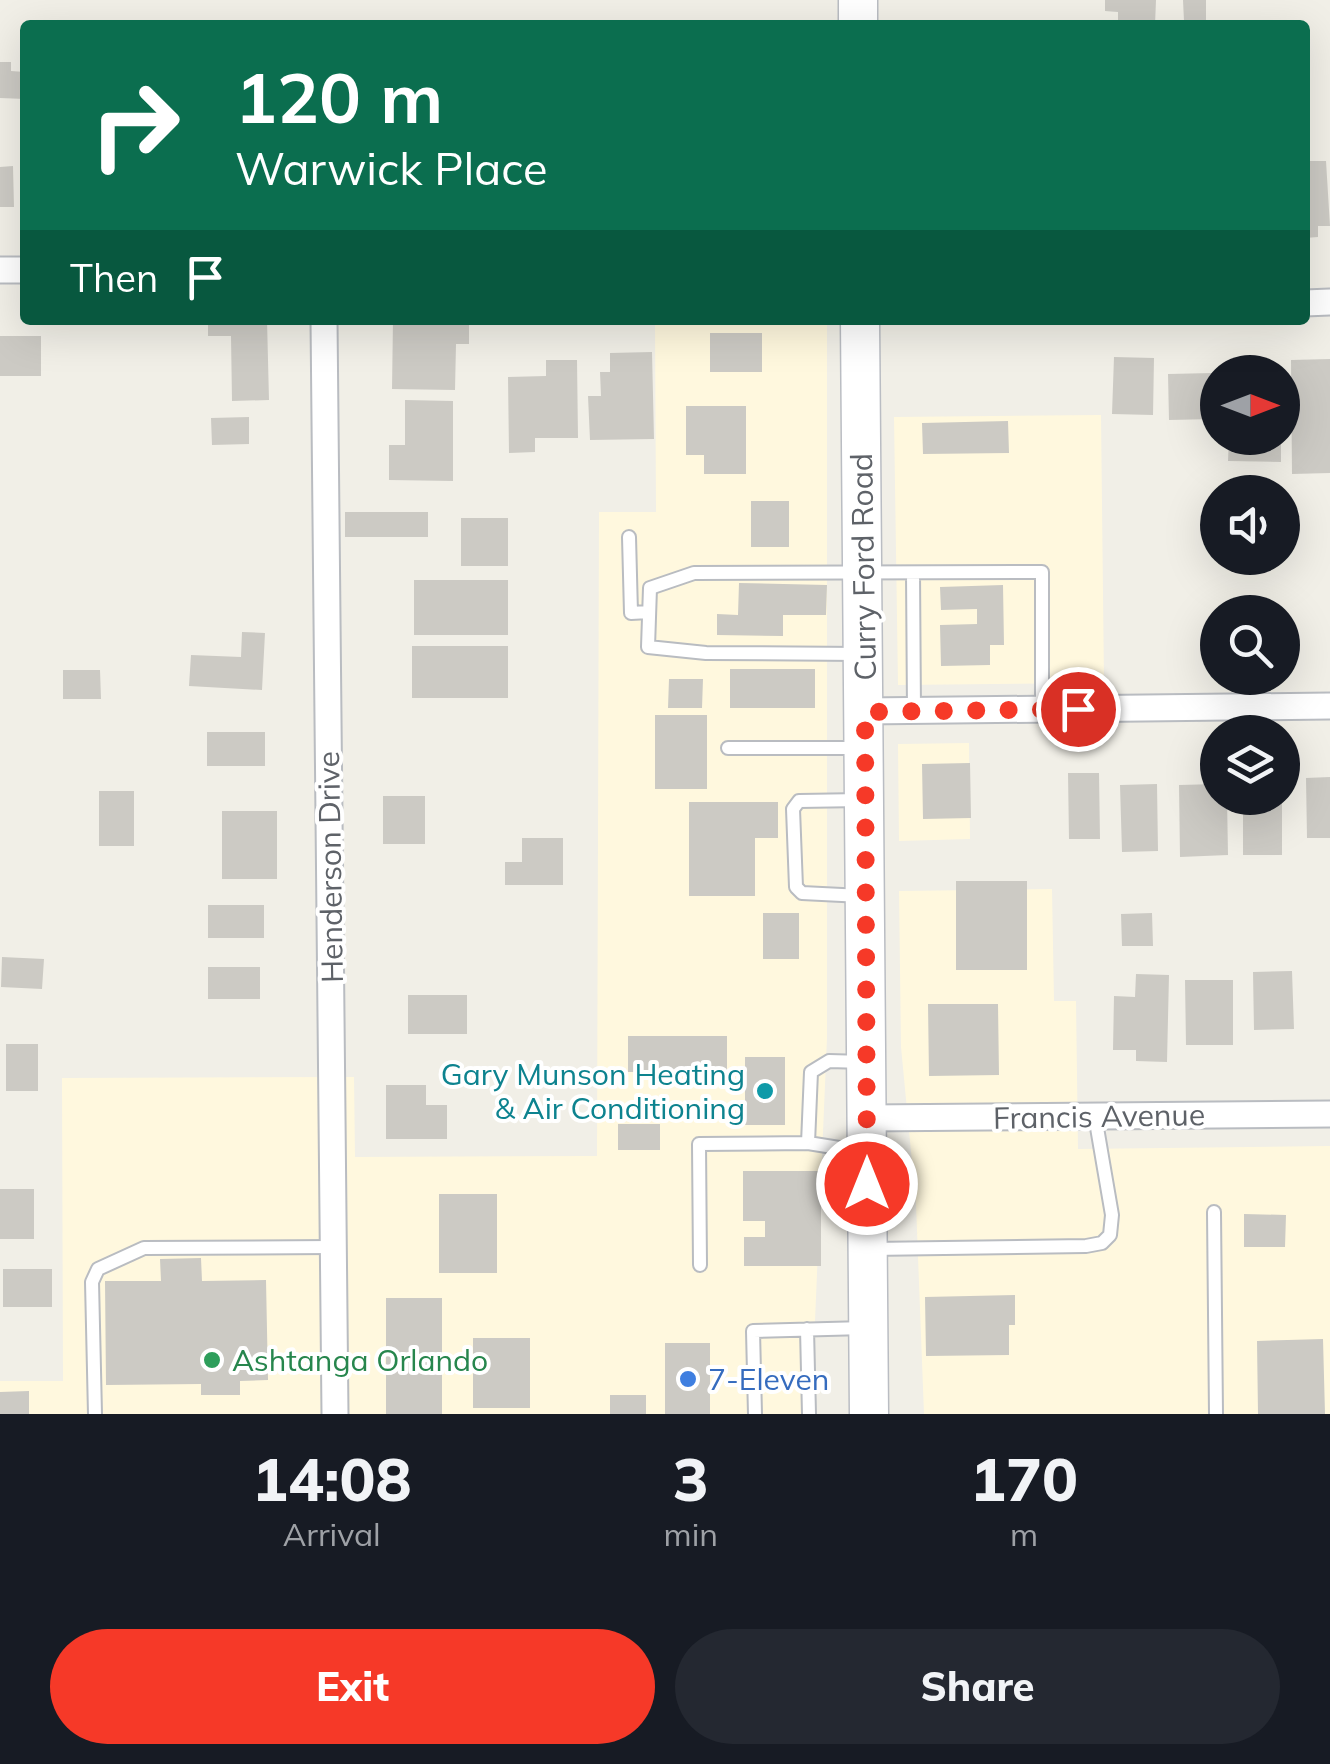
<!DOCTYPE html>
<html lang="en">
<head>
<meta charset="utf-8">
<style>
  :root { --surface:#171b24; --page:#242831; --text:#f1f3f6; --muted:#9ea1a6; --accent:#f63928 }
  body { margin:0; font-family:Mulish,sans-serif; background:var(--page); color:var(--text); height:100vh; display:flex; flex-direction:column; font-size:38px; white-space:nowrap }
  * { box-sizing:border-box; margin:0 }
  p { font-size:32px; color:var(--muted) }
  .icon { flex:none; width:55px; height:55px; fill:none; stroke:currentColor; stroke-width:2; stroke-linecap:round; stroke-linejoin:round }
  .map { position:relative; height:1414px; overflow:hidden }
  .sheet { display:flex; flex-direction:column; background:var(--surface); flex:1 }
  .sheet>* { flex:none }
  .banner { position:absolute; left:20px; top:20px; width:1290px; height:305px; border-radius:10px; box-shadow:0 10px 40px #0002; background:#0b6e4f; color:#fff; overflow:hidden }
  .needle { width:65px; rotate:90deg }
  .controls { position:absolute; left:1200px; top:355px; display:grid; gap:20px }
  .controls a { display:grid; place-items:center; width:100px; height:100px; border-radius:50%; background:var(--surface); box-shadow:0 10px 40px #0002; font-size:50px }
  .pin { position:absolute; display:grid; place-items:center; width:85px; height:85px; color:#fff; margin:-42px; border:5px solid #fff; border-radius:50%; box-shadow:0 2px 10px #0007 }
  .me { position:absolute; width:110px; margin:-55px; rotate:0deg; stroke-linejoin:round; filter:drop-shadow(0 0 8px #0008) }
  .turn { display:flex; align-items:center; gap:35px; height:210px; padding:0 50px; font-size:45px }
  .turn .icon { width:130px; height:130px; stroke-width:2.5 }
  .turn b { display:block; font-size:70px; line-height:85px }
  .then { display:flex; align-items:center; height:95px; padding:0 50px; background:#0003; gap:20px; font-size:38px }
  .eta { display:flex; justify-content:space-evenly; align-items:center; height:170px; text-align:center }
  .eta b { font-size:60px; font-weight:800; line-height:70px }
  .button { display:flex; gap:20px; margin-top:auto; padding:20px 50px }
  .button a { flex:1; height:115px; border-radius:60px; background:var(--accent); color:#fff; font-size:40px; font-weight:800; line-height:115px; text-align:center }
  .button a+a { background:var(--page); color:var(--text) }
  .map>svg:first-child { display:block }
  .commercial { fill:#fff8de }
  .building { fill:#cccac4 }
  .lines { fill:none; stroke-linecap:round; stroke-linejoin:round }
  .lane-casing { stroke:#b9bcc1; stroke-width:16 }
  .street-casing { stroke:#b9bcc1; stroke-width:29 }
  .secondary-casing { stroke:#babdc3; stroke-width:41 }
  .lane { stroke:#fff; stroke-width:12 }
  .street { stroke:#fff; stroke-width:25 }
  .secondary { stroke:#fff; stroke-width:38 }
  .route { stroke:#f63928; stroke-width:18; stroke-dasharray:0 32.4 }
  .culture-dot { fill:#0f9aa8; stroke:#fff; stroke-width:4 }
  .leisure-dot { fill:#2e9e5b; stroke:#fff; stroke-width:4 }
  .shop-dot { fill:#3f7fe0; stroke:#fff; stroke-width:4 }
  .labels { text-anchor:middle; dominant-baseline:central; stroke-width:8; stroke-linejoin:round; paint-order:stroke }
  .street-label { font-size:30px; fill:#5e6268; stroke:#fff }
  .culture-label { font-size:30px; fill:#0d838f; stroke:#fff; text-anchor:end }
  .leisure-label { font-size:30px; fill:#27864d; stroke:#fff; text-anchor:start }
  .shop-label { font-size:30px; fill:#366cbe; stroke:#fff; text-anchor:start }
</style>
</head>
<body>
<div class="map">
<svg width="1330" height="1414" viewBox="0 0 1330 1414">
  <rect width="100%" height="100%" fill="#f1efe7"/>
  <path class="commercial" d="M655,320H827V1038L815,1321V1414H0V1381H63L62,1078L354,1077L355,1157L597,1156L599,512H656Z
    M1101,415L1104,683L898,685L894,417Z
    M969,743L970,839L899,841L898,744Z
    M1052,889L1054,1001H1076L1078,1149L1330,1146V1414H924L916,1204L901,1047L899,891Z"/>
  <path class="building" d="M1105,0H1156L1155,25H1118V12L1105,11Z
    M1183,0H1206V20L1184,21Z
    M0,62H11V71L25,72V99L0,98Z
    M1305,161H1326L1330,226H1318V237L1305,238Z
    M13,166L14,207H0V167Z
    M208,320H267L269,400L232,401L231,336H208Z
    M393,320H469V344H456L455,390L392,389Z
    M710,333H762V372H710Z
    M0,336H41V376H0Z
    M652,352L654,439L590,440L588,396H601L600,372H610V353Z
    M1114,357L1154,358L1153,415L1112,414Z
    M1231,359H1260L1259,368H1282V372H1230Z
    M1330,359V473L1292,474L1291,360Z
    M546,360H577L578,438H535V452L509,453L508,377L546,376Z
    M1213,373L1214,419L1169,420L1168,374Z
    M405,400L453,401V481L389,480V445H405Z
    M686,406H746V474H704V455H686Z
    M249,417V444L212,445L211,418Z
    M1008,421L1009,453L923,454L922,423Z
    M1229,438H1281V462L1228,461Z
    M751,501H789V547H751Z
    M345,512H428V537H345Z
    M461,518H508V566H461Z
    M414,580H508V635H414Z
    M739,583L827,585L826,615H783V636L717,635V614L738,615Z
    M1003,585L1004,645H990V665L941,666L940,625L977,624V609L941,610L940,587Z
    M242,632L265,633L262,690L189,686L191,655L241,657Z
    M412,646H508V698H412Z
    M730,669H815V708H730Z
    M63,670H100L101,699H63Z
    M669,679H703L702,708H668Z
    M655,715H707V789H655Z
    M207,732H265V766H207Z
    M970,763L971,818L923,819L922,764Z
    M1068,773H1099L1100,839H1069Z
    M1330,777V838H1307L1306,778Z
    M1157,784L1158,851L1122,852L1120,785Z
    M1218,784V798H1227L1228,855L1180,857L1179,785Z
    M99,791H134V846H99Z
    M383,796H425V844H383Z
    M1243,798H1282V855H1243Z
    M689,802H778V838H755V896H689Z
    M222,811H277V879H222Z
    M522,838H563V885H505V862H522Z
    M956,881H1027V970H956Z
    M208,905H264V938H208Z
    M763,913H799V959H763Z
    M1152,913L1153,946H1122L1121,914Z
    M2,957L44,959L42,989L1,987Z
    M208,967H260V999H208Z
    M1292,971L1294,1029L1254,1030L1253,972Z
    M1136,974L1169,975L1167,1062L1136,1061V1050H1113L1114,996L1135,997Z
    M1185,980H1233V1045H1186Z
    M408,995H467V1034H408Z
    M928,1004H998L999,1075L929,1076Z
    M628,1036H727V1072H628Z
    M6,1044H38V1091H6Z
    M745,1057H785V1125H745Z
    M386,1085H426V1105H447V1139H386Z
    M618,1124H660V1150H618Z
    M743,1171H821V1266H744V1237H765V1221H743Z
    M0,1189H34V1239H0Z
    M439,1194H497V1273H439Z
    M1244,1214L1286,1215L1285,1247H1244Z
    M201,1258L202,1281L266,1280L268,1380L240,1381V1395H201V1384L106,1385L105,1281H161L160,1259Z
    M3,1269H52V1307H3Z
    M1015,1295V1325H1009V1355L926,1356L925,1297Z
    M386,1298H442V1414H386Z
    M473,1338H530V1408H473Z
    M1323,1339L1325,1414H1258L1257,1341Z
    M665,1343H710V1414H665Z
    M29,1391V1414H0V1392Z
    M610,1395H646V1414H610Z"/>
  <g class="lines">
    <defs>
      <path id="lane" d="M629,537L631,613L649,612
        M913,573L914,711
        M861,654L706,653L648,647L650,588L694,573L1042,572V709
        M728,748H862
        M862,896L802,893L796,887L793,809L799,801L862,800
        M808,1143L864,1152
        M1214,1212L1216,1414
        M870,1249L1086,1246L1102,1243L1110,1235L1112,1215L1095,1116
        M700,1265L699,1144L808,1143L811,1072L829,1061L864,1062
        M807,1329L809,1414
        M95,1414L92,1282L98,1269L144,1248L333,1247
        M755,1414L753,1331L865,1328"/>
      <path id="street" d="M0,270H25
        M1305,303L1330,302
        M324,320L335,1414
        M865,711L1330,706
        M867,1118L1330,1114"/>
      <path id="secondary" d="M858,0V25
        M860,320L869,1414"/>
    </defs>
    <use href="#lane" class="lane-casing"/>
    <use href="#street" class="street-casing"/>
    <use href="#secondary" class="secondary-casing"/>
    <use href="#lane" class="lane"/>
    <use href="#street" class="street"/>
    <use href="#secondary" class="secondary"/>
  </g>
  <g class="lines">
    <path class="route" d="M867,1184L865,712L1078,709"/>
  </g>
  <circle class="culture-dot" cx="765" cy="1091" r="10"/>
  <circle class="leisure-dot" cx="212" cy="1360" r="10"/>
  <circle class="shop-dot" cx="688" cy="1379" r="10"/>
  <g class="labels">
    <g class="street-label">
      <text transform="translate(863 567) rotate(-91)">Curry Ford Road</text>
      <text transform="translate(330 867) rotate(-91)">Henderson Drive</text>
      <text transform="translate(1099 1116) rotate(-1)">Francis Avenue</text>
    </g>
    <g class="culture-label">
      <text x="745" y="1074">Gary Munson Heating<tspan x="745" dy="34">&amp; Air Conditioning</tspan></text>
    </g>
    <g class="leisure-label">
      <text x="232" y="1360">Ashtanga Orlando</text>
    </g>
    <g class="shop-label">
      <text x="708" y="1379">7-Eleven</text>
    </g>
  </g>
</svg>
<div class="controls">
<a><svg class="needle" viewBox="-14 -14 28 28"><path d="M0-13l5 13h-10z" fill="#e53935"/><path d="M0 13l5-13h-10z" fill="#9ea1a6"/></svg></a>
<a><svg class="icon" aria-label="sound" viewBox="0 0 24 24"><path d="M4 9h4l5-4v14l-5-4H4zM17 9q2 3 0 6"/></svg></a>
<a><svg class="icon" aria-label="search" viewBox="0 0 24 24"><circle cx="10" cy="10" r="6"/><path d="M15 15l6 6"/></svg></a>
<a><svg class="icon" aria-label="layers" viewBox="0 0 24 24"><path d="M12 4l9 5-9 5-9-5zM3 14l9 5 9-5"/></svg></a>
</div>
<div class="pin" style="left:1078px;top:709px;background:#d93025"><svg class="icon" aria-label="arrive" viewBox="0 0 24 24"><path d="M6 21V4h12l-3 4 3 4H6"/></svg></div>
<svg class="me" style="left:867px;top:1184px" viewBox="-20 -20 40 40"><circle r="17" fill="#f63928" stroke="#fff" stroke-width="3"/><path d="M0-11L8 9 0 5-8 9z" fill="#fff"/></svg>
<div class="banner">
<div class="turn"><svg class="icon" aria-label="right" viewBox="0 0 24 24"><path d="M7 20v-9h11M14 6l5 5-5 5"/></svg><div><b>120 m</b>Warwick Place</div></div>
<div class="then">Then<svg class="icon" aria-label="arrive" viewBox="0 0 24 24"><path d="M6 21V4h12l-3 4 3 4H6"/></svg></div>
</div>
</div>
<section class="sheet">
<div class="eta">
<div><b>14:08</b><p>Arrival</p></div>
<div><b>3</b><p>min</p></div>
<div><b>170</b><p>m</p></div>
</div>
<div class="button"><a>Exit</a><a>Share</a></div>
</section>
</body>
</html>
